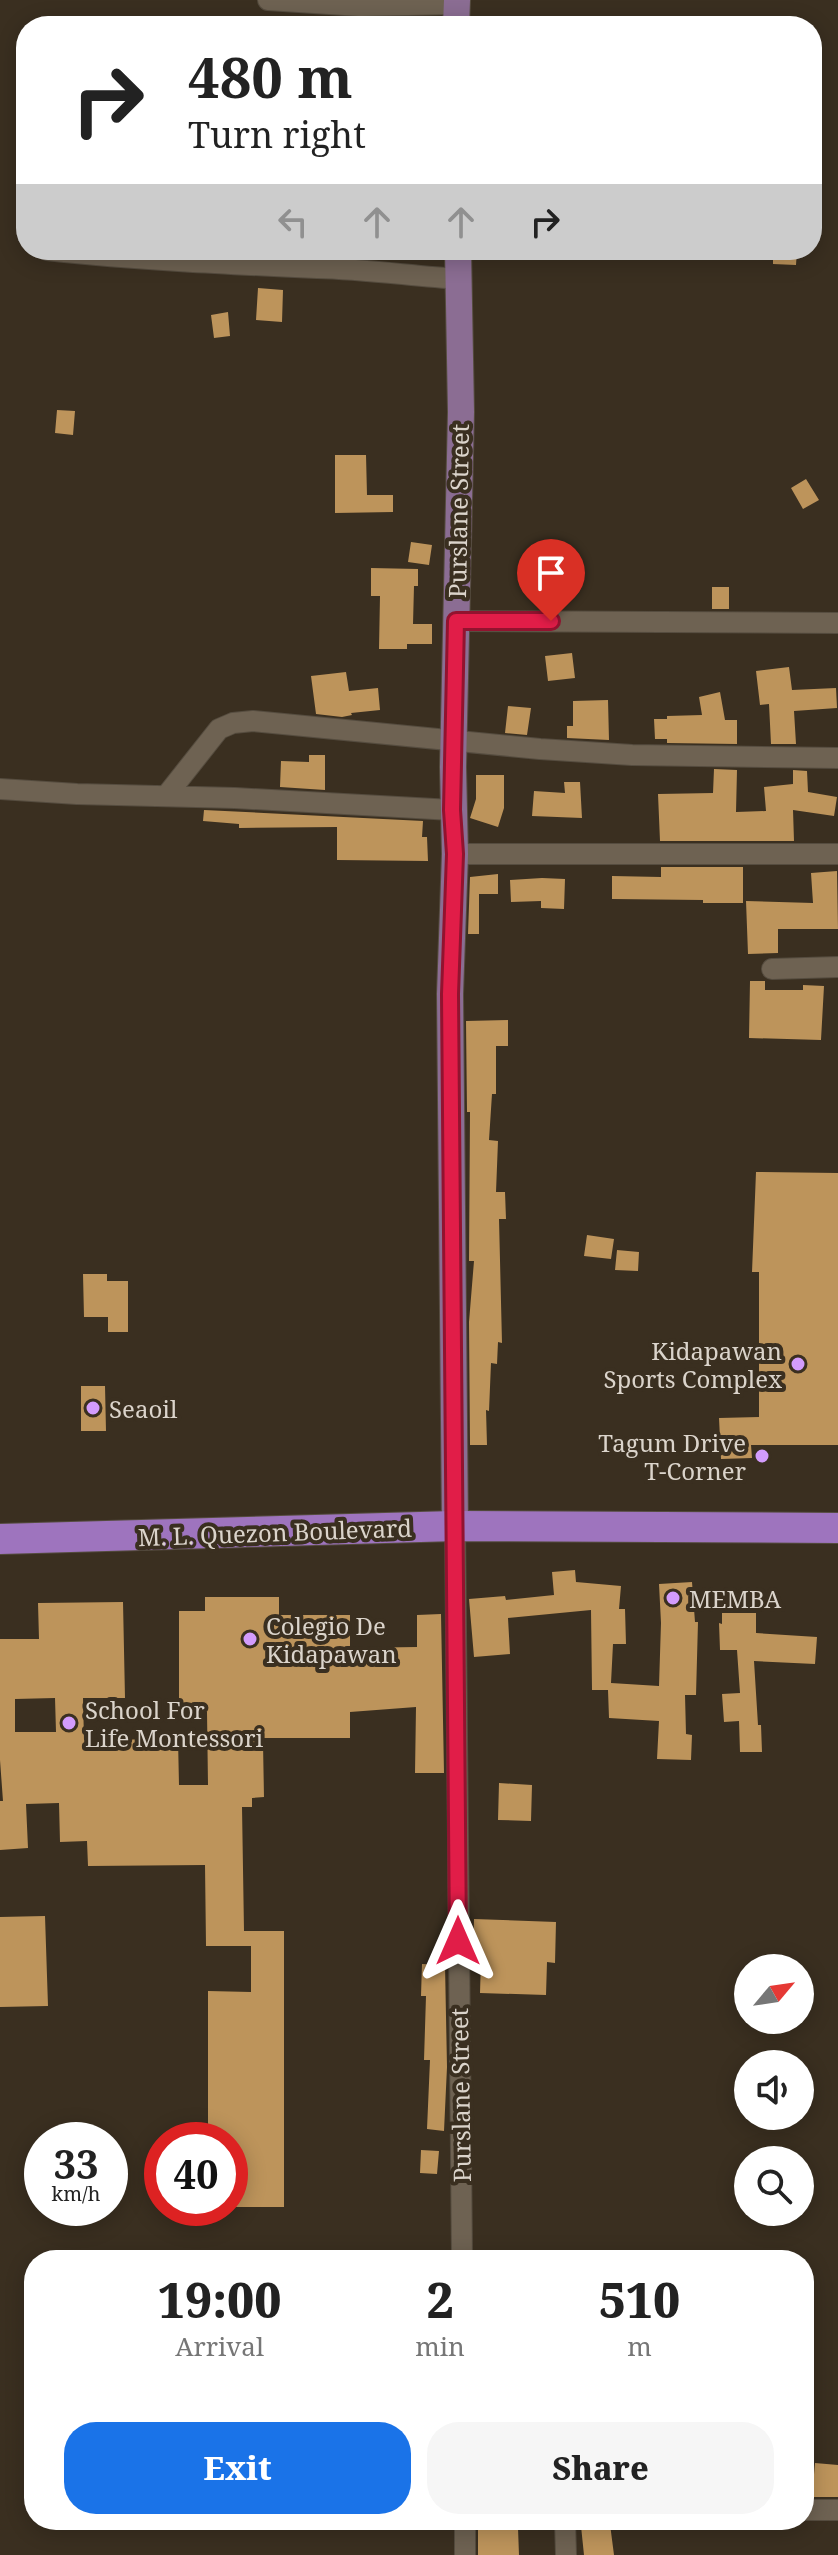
<!DOCTYPE html>
<html lang="en">
<head>
<meta charset="utf-8">
<style>
  :root { --surface:#fff; --page:#f6f6f6; --text:#222; --muted:#767676; --accent:#1a73e8 }
  body { margin:0; font-family:"Noto Serif",serif; background:var(--page); color:var(--text); height:100vh; display:flex; flex-direction:column; font-size:30px; white-space:nowrap }
  * { box-sizing:border-box; margin:0 }
  p { font-size:26px; color:var(--muted) }
  .icon { flex:none; width:44px; height:44px; fill:none; stroke:currentColor; stroke-width:2; stroke-linecap:round; stroke-linejoin:round }
  .map { position:relative; flex:1; overflow:hidden }
  .details { position:absolute; left:24px; top:2250px; width:790px; height:280px; display:flex; flex-direction:column; background:var(--surface); border-radius:32px; box-shadow:0 4px 20px #0003 }
  .details>* { flex:none }
  .guide { position:absolute; left:16px; top:16px; width:806px; height:244px; border-radius:32px; box-shadow:0 4px 20px #0003; background:#fff; color:var(--text); overflow:hidden }
  .needle { width:52px; rotate:61deg }
  .tools { position:absolute; left:734px; top:1954px; display:grid; gap:16px }
  .tools a { display:grid; place-items:center; width:80px; height:80px; border-radius:50%; background:var(--surface); box-shadow:0 4px 20px #0003; font-size:40px }
  .speed { position:absolute; left:24px; top:2122px; display:flex; gap:16px; font-size:40px; font-weight:700; text-align:center }
  .speed>* { display:grid; place-content:center; width:104px; height:104px; border-radius:50%; background:var(--surface); box-shadow:0 4px 20px #0003; line-height:1 }
  .speed small { font-size:20px; font-weight:400 }
  .speed .limit { border:12px solid #d22; background:#fff; color:#111 }
  .pin { position:absolute; display:grid; place-items:center; width:68px; height:68px; color:#fff; margin:-82px -34px; border-radius:50% 50% 50% 0; rotate:-45deg; box-shadow:0 0 8px #0007 }
  .pin .icon { rotate:45deg }
  .me { position:absolute; width:88px; margin:-44px; rotate:0deg; stroke-linejoin:round; filter:drop-shadow(0 0 6px #0008) }
  .turn { display:flex; align-items:center; gap:28px; height:168px; padding:0 40px; font-size:36px }
  .turn .icon { width:104px; height:104px; stroke-width:2.5 }
  .turn b { display:block; font-size:56px; line-height:68px }
  .lanes { display:flex; align-items:center; height:76px; padding:0 40px; background:#0003; justify-content:center; gap:40px; direction:ltr }
  .lanes .off { opacity:.35 }
  .eta { display:flex; justify-content:space-evenly; align-items:center; height:136px; text-align:center }
  .eta b { font-size:48px; font-weight:800; line-height:56px }
  .primary-button { display:flex; gap:16px; margin-top:auto; padding:16px 40px }
  .primary-button a { flex:1; height:92px; border-radius:32px; background:var(--accent); color:#fff; font-size:32px; font-weight:800; line-height:92px; text-align:center }
  .primary-button a+a { background:var(--page); color:var(--text) }
  .map>svg:first-child { display:block }
  .building { fill:#bd945b; fill-rule:evenodd }
  .lines { fill:none; stroke-linecap:round; stroke-linejoin:round }
  .minor-casing { stroke:#554c3f; stroke-width:22 }
  .major-casing { stroke:#554c3f; stroke-width:28 }
  .highway-casing { stroke:#554c3f; stroke-width:32 }
  .minor { stroke:#6e6252; stroke-width:20 }
  .major { stroke:#8b6d93; stroke-width:26 }
  .highway { stroke:#9e74be; stroke-width:30 }
  .route-casing { stroke:#92132f; stroke-width:20 }
  .route { stroke:#e11d48; stroke-width:14 }
  .poi-dot { fill:#d39cfc; stroke:#3a2f20; stroke-width:3 }
  .labels { text-anchor:middle; dominant-baseline:central; stroke-width:8; stroke-linejoin:round; paint-order:stroke }
  .street-label { font-size:24px; fill:#dbd4cb; stroke:#3a2f20 }
  .poi-label { font-size:24px; fill:#dbd4cb; stroke:#3a2f20; text-anchor:start }
</style>
</head>
<body>
<div class="map">
<svg width="838" height="2555" viewBox="0 0 838 2555">
  <rect width="100%" height="100%" fill="#3a2f20"/>
  <path class="building" d="M773,250H797L796,265L773,264Z
    M258,288L283,290L282,322L256,320Z
    M228,312L230,336L214,338L211,315Z
    M57,410L75,411L73,435L55,433Z
    M335,455H366L367,495H393V512L335,513Z
    M806,479L819,500L803,509L791,488Z
    M411,542L432,545L429,565L408,562Z
    M371,568L418,569V586H414L413,624H432V644H407V649H379L380,596H371Z
    M712,587H729V609H712Z
    M572,653L575,678L548,681L545,656Z
    M789,667L792,690L836,688L837,708L794,711L796,744H771L769,704L760,705L756,671Z
    M346,672L349,691L378,688L380,710L351,713L352,715L342,717L316,714L311,676Z
    M720,692L725,720H737V744L667,743V739H655L654,719H667V716L702,715L699,697Z
    M608,700L609,740L567,738V726H573V701Z
    M508,706L531,708L527,735L505,733Z
    M309,755H325V790L280,787L281,761L309,762Z
    M714,769L737,770L736,812L766,811L764,787L793,784V770L807,771L808,792L837,797L834,816L793,810L794,841H660L658,794L713,793Z
    M476,775H504V808L498,827L470,818L476,799Z
    M564,782H580L582,818L532,816L534,791L565,793Z
    M204,810L423,821L422,837H427L428,861L337,860V827L239,828V824L203,821Z
    M661,867H743V903H703V900L612,899V876L661,877Z
    M837,871L838,929H778V953L748,954L746,901L813,903L811,873Z
    M498,874V894H479V934H468L470,877Z
    M542,878L565,879L564,909L541,908V901L511,902L510,880Z
    M750,981H765V990H803V985L824,986L821,1040L749,1038Z
    M508,1020V1046H496V1094H492L489,1140L498,1141L496,1192H505L506,1219H499L502,1343L498,1342L497,1364L491,1363L489,1411L486,1410L487,1445H470L469,1322L474,1261H469L470,1112H467L466,1021Z
    M756,1172L838,1173V1445H751L752,1458L721,1459L719,1418L759,1417V1272H752Z
    M587,1235L614,1239L611,1259L584,1256Z
    M617,1250L639,1252L638,1271L615,1270Z
    M83,1274H107V1281H128V1332H108V1317H84Z
    M81,1386H105L106,1431H81Z
    M575,1570L576,1582L621,1586L619,1609H625L626,1644H613L611,1683L659,1686L661,1623L659,1584L692,1582L695,1622H698L696,1695H685L686,1734L692,1735L691,1760L657,1759L659,1721L609,1718L608,1690H592L591,1610L508,1618L510,1654L474,1657L469,1599L505,1596L506,1600L554,1595L552,1572Z
    M205,1597H279V1615H350V1648L417,1647V1615L441,1614L444,1773H415L416,1707L350,1712V1738H256L263,1743L264,1797L252,1798V1807H242L244,1931H284V2207H230V2140H208V1991L251,1992V1946H206L205,1865L88,1866L87,1841L60,1842L59,1803L26,1804L28,1848L0,1850V1801H3L0,1760V1639H39L38,1603L123,1602L125,1698H83L84,1740L178,1739L179,1785H208L207,1712H179V1611H205ZM55,1698L56,1732H15V1699Z
    M722,1613H756V1633L817,1637L815,1664L754,1661L758,1725H761L762,1752H740L739,1721L724,1722L722,1694L740,1693L737,1650H720L719,1623L722,1624Z
    M499,1783L532,1785L531,1821L498,1820Z
    M45,1916L48,2006L0,2007V1917Z
    M474,1919L556,1922L555,1963L547,1962L546,1995L480,1993L481,1960H473Z
    M422,1964L445,1965L447,2067L444,2131L427,2129L430,2060H424L426,1996H421Z
    M421,2150L439,2151L437,2174L420,2173Z
    M815,2463L838,2465V2497H812Z
    M610,2524L614,2555H584L581,2526Z
    M478,2528H518L519,2555H478Z"/>
  <g class="lines">
    <defs>
      <path id="minor" d="M268,0L360,6L457,4
        M47,250C137,260 227,264 317,268C364,269 412,276 459,279
        M456,621L838,623
        M0,789L77,794L235,798L452,810
        M166,796L219,729L233,723L253,721L540,749L632,755L838,758
        M455,854H838
        M772,969L838,967
        M455,1526L462,2260
        M804,2510H838
        M465,2520V2555
        M565,2520L566,2555"/>
      <path id="major" d="M456,26L457,0
        M455,1526L450,994L455,854L453,767L461,412L458,250"/>
      <path id="highway" d="M0,1539L455,1526L838,1528"/>
    </defs>
    <use href="#minor" class="minor-casing"/>
    <use href="#major" class="major-casing"/>
    <use href="#highway" class="highway-casing"/>
    <use href="#minor" class="minor"/>
    <use href="#major" class="major"/>
    <use href="#highway" class="highway"/>
  </g>
  <g class="lines">
    <defs>
      <path id="route" d="M458,1941L450,994L455,854L452,810L456,621H551"/>
    </defs>
    <use href="#route" class="route-casing"/>
    <use href="#route" class="route"/>
  </g>
  <g class="poi-dot">
    <circle cx="798" cy="1364" r="8"/>
    <circle cx="93" cy="1408" r="8"/>
    <circle cx="762" cy="1456" r="8"/>
    <circle cx="673" cy="1598" r="8"/>
    <circle cx="250" cy="1639" r="8"/>
    <circle cx="69" cy="1723" r="8"/>
  </g>
  <g class="labels">
    <g class="street-label">
      <text transform="translate(458 511) rotate(-89)">Purslane Street</text>
      <text transform="translate(275 1532) rotate(-2)">M. L. Quezon Boulevard</text>
      <text transform="translate(460 2095) rotate(-91)">Purslane Street</text>
    </g>
    <g class="poi-label">
      <text x="782" y="1350" text-anchor="end">Kidapawan<tspan x="782" dy="28">Sports Complex</tspan></text>
      <text x="109" y="1408">Seaoil</text>
      <text x="746" y="1442" text-anchor="end">Tagum Drive<tspan x="746" dy="28">T-Corner</tspan></text>
      <text x="689" y="1598">MEMBA</text>
      <text x="266" y="1625">Colegio De<tspan x="266" dy="28">Kidapawan</tspan></text>
      <text x="85" y="1709">School For<tspan x="85" dy="28">Life Montessori</tspan></text>
    </g>
  </g>
</svg>
<div class="tools">
<a><svg class="needle" viewBox="-14 -14 28 28"><path d="M0-13l5 13h-10z" fill="#e53935"/><path d="M0 13l5-13h-10z" fill="#767676"/></svg></a>
<a><svg class="icon" aria-label="sound" viewBox="0 0 24 24"><path d="M4 9h4l5-4v14l-5-4H4zM17 9q2 3 0 6"/></svg></a>
<a><svg class="icon" aria-label="search" viewBox="0 0 24 24"><circle cx="10" cy="10" r="6"/><path d="M15 15l6 6"/></svg></a>
</div>
<div class="speed"><div>33<small>km/h</small></div><div class="limit">40</div></div>
<div class="pin" style="left:551px;top:621px;background:#d93025"><svg class="icon" aria-label="arrive" viewBox="0 0 24 24"><path d="M6 21V4h12l-3 4 3 4H6"/></svg></div>
<svg class="me" style="left:458px;top:1941px" viewBox="-20 -20 40 40"><path d="M0-17L14 15 0 8-14 15z" fill="#e11d48" stroke="#fff" stroke-width="4"/></svg>
<div class="guide">
<div class="turn"><svg class="icon" aria-label="right" viewBox="0 0 24 24"><path d="M7 20v-9h11M14 6l5 5-5 5"/></svg><div><b>480 m</b>Turn right</div></div>
<div class="lanes"><svg class="icon off" aria-label="left" viewBox="0 0 24 24"><path d="M17 20v-9H6M10 6l-5 5 5 5"/></svg><svg class="icon off" aria-label="ahead" viewBox="0 0 24 24"><path d="M12 20V5M6 11l6-6 6 6"/></svg><svg class="icon off" aria-label="ahead" viewBox="0 0 24 24"><path d="M12 20V5M6 11l6-6 6 6"/></svg><svg class="icon" aria-label="right" viewBox="0 0 24 24"><path d="M7 20v-9h11M14 6l5 5-5 5"/></svg></div>
</div>
<section class="details">
<div class="eta">
<div><b>19:00</b><p>Arrival</p></div>
<div><b>2</b><p>min</p></div>
<div><b>510</b><p>m</p></div>
</div>
<div class="primary-button"><a>Exit</a><a>Share</a></div>
</section>
</div>
</body>
</html>
